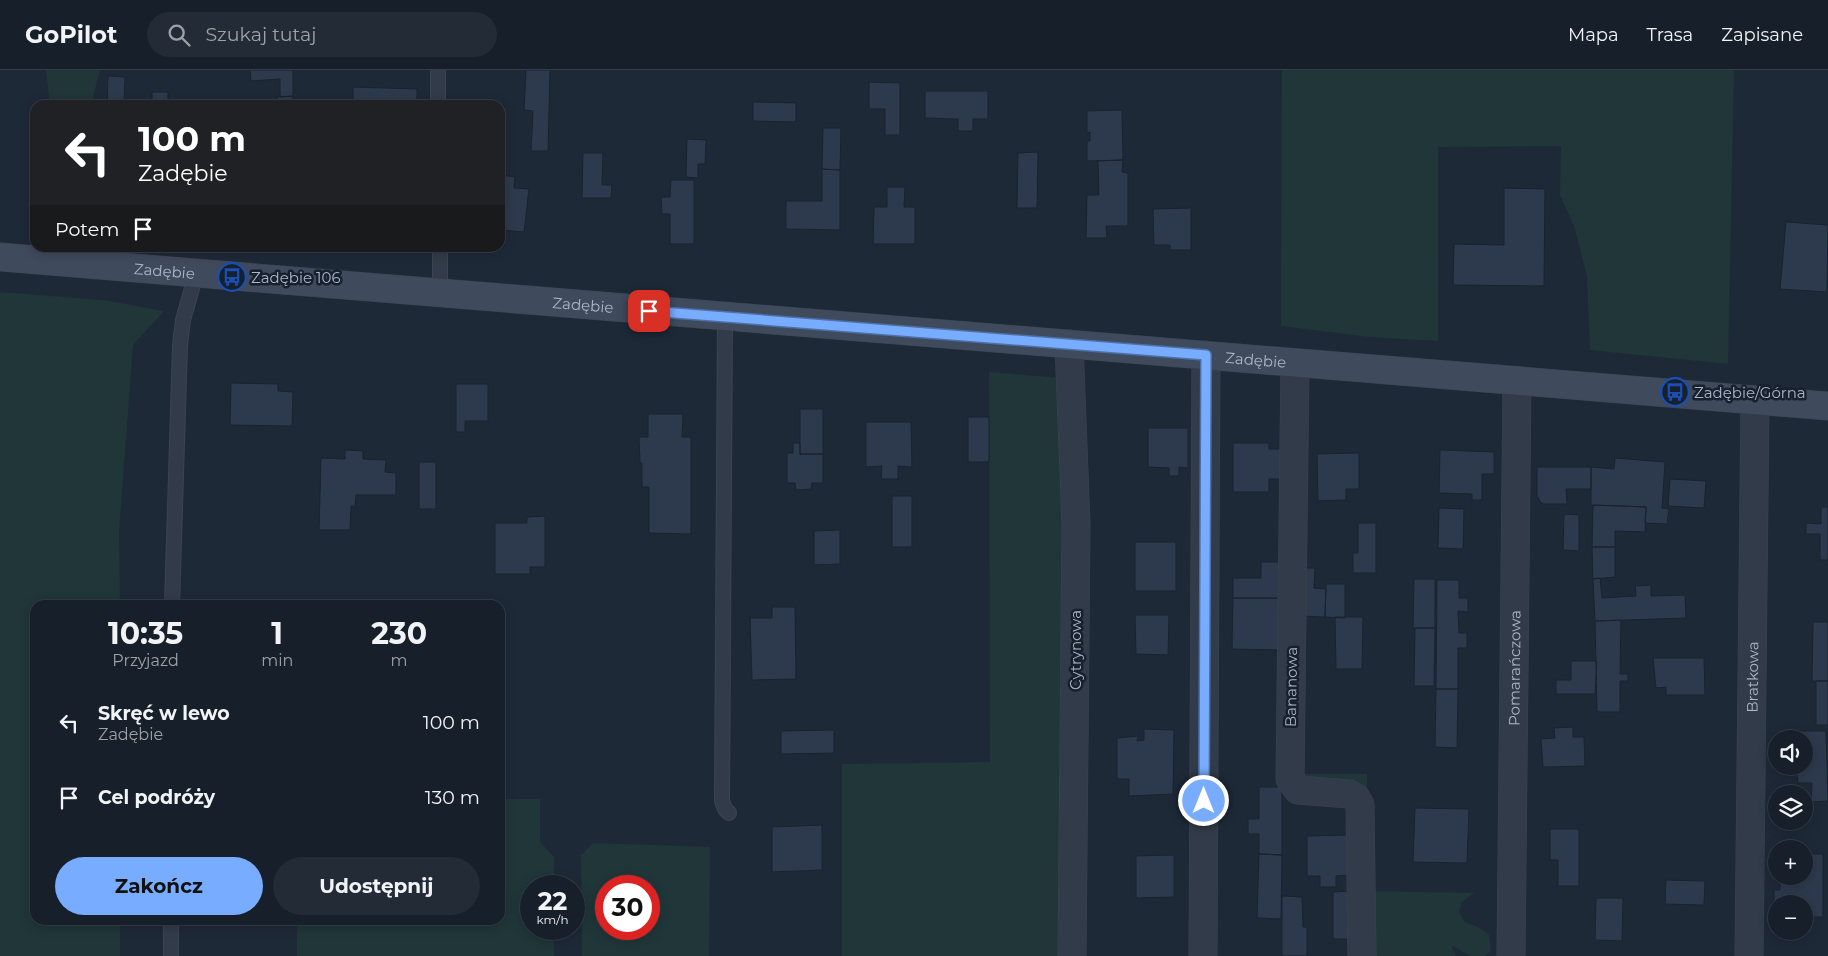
<!DOCTYPE html>
<html lang="pl">
<head>
<meta charset="utf-8">
<style>
  :root { --surface:#161f2a; --page:#232c36; --text:#f1f3f6; --muted:#9ea2a8; --line:#353d47; --accent:#77acff }
  body { margin:0; font-family:Montserrat,sans-serif; background:var(--page); color:var(--text); height:100vh; display:flex; flex-direction:column; font-size:19px; white-space:nowrap }
  * { box-sizing:border-box; margin:0 }
  p { font-size:16px; color:var(--muted) }
  .icon { flex:none; width:28px; height:28px; fill:none; stroke:currentColor; stroke-width:2; stroke-linecap:round; stroke-linejoin:round }
  .map { position:relative; flex:1; overflow:hidden }
  .details { position:absolute; left:30px; top:530px; width:475px; height:325px; display:flex; flex-direction:column; background:var(--surface); border-radius:15px; box-shadow:0 2px 12px #0003,0 0 0 1px var(--line) }
  .details>* { flex:none }
  .top-card { position:absolute; left:30px; top:30px; width:475px; height:152px; border-radius:15px; box-shadow:0 2px 12px #0003,0 0 0 1px var(--line); background:#202124; color:#fff; overflow:hidden }
  .fabs { position:absolute; left:1768px; top:660px; display:grid; gap:10px }
  .fabs a { display:grid; place-items:center; width:45px; height:45px; border-radius:50%; background:var(--surface); box-shadow:0 2px 12px #0003,0 0 0 1px var(--line); font-size:25px }
  .speed { position:absolute; left:520px; top:805px; display:flex; gap:10px; font-size:25px; font-weight:700; text-align:center }
  .speed>* { display:grid; place-content:center; width:65px; height:65px; border-radius:50%; background:var(--surface); box-shadow:0 2px 12px #0003,0 0 0 1px var(--line); line-height:1 }
  .speed small { font-size:12px; font-weight:400 }
  .speed .limit { border:8px solid #d22; background:#fff; color:#111 }
  .pin { position:absolute; display:grid; place-items:center; width:42px; height:42px; color:#fff; margin:-21px; border-radius:10px; box-shadow:0 2px 8px #0006 }
  .me { position:absolute; width:55px; margin:-28px; rotate:0deg; stroke-linejoin:round; filter:drop-shadow(0 0 4px #0008) }
  .turn { display:flex; align-items:center; gap:18px; height:105px; padding:0 25px; font-size:22px }
  .turn .icon { width:65px; height:65px; stroke-width:2.5 }
  .turn b { display:block; font-size:35px; line-height:42px }
  .then { display:flex; align-items:center; height:48px; padding:0 25px; background:#0003; gap:10px; font-size:19px }
  .eta { display:flex; justify-content:space-evenly; align-items:center; height:85px; text-align:center }
  .eta b { font-size:30px; font-weight:700; line-height:35px }
  .cta { display:flex; gap:10px; margin-top:auto; padding:10px 25px }
  .cta a { flex:1; height:58px; border-radius:30px; background:var(--accent); color:#111; font-size:20px; font-weight:700; line-height:58px; text-align:center }
  .cta a+a { background:var(--page); color:var(--text) }
  ul { padding:0; list-style:none }
  li { display:flex; align-items:center; gap:15px; height:75px; padding:0 25px }
  li div { flex:1 }
  li b { display:block; font-size:19px }
  li em { font-style:normal }
  header { display:flex; align-items:center; gap:30px; box-sizing:border-box; height:70px; padding:0 25px; background:var(--surface); border-bottom:1px solid var(--line) }
  header strong { font-size:24px }
  nav { display:flex; gap:28px; margin-inline-start:auto; font-size:18px }
  .search { width:350px; height:45px; background:var(--page); display:flex; align-items:center; gap:12px; box-sizing:border-box; padding:0 18px; border-radius:28px; color:var(--muted); font-size:19px }
  .map>svg:first-child { display:block }
  .green { fill:#203639; fill-rule:evenodd }
  .building { fill:#2d3a4d; stroke:#19222f }
  .lines { fill:none; stroke-linecap:round; stroke-linejoin:round }
  .lane-casing { stroke:#3b4452; stroke-width:16 }
  .street-casing { stroke:#3b4452; stroke-width:29 }
  .secondary-casing { stroke:#3b4452; stroke-width:29 }
  .lane { stroke:#323b49; stroke-width:14 }
  .street { stroke:#323b49; stroke-width:28 }
  .secondary { stroke:#3f4a5c; stroke-width:28 }
  .route-casing { stroke:#4d70a6; stroke-width:12 }
  .route { stroke:#77acff; stroke-width:9 }
  .labels { text-anchor:middle; dominant-baseline:central; stroke-width:5; stroke-linejoin:round; paint-order:stroke }
  .street-label { font-size:15px; fill:#acb6c6; stroke:#17202d }
  .poi-label { font-size:15px; fill:#acb6c6; stroke:#17202d; text-anchor:start }
</style>
</head>
<body>
<header>
<strong>GoPilot</strong>
<div class="search"><svg class="icon" aria-label="search" viewBox="0 0 24 24"><circle cx="10" cy="10" r="6"/><path d="M15 15l6 6"/></svg>Szukaj tutaj</div>
<nav><a>Mapa</a><a>Trasa</a><a>Zapisane</a></nav>
</header>
<div class="map">
<svg width="1828" height="886" viewBox="0 0 1828 886">
  <rect width="100%" height="100%" fill="#1e2938"/>
  <path class="green" d="M46,0H100L91,35H50Z
    M1282,0H1734L1728,294L1590,280L1587,206L1574,156L1560,125L1561,76L1438,77V271L1370,267L1281,256Z
    M0,222L103,230L164,241L133,275L119,462L120,535H35V850H120V886H0Z
    M989,302L1062,308L1069,421L1063,886H842V694L990,692Z
    M1302,704H1367V736L1349,712C1334,709 1319,711 1303,709Z
    M500,729H540V772L554,787V816H531V859H554V886H297V850H500Z
    M593,773L710,777L709,886H582L581,786ZM649,816V859H606V816Z
    M1368,821L1474,823L1462,832L1459,842L1465,852L1478,857L1489,865L1491,881L1485,886H1470L1451,875L1456,886H1368Z"/>
  <path class="building" d="M250,0H293V26L280,27V9L251,11Z
    M526,0H550L548,81H531L533,41L524,40Z
    M108,6L125,7L124,35H107Z
    M869,12L900,13V65H885V39H869Z
    M353,17L417,19V35H353Z
    M925,21H988V49H973V61H958V49L925,48Z
    M152,22H168V35H152Z
    M293,26V35H277V27Z
    M753,32L796,33V52L753,51Z
    M1122,40L1123,90L1087,91V71H1090V62L1087,63V41Z
    M823,58H841L840,100L822,99Z
    M687,69L706,70L705,94H698V108L686,107Z
    M1038,82L1037,138H1017L1018,83Z
    M583,83H603L602,115H612L611,128H582Z
    M1123,90L1122,102L1128,103V156H1106L1107,168H1086L1087,125H1099L1098,91Z
    M822,99L840,100V160L786,159V131H822Z
    M501,105L515,107L514,118L529,119L524,162L500,160Z
    M671,110H694V174H670V144H662L661,127H670Z
    M887,117H905L904,137H915V174H873L874,137H887Z
    M1504,118L1545,119L1544,216L1453,215L1454,174L1504,175Z
    M1191,138V180H1170V175H1154L1153,139Z
    M1786,152L1828,155L1827,222L1780,219Z
    M231,313L278,314V321L293,322L292,356L230,355Z
    M456,314H488V351H465V362H456Z
    M800,339H823V384H800Z
    M648,344H683L682,367H691V464L649,463V417H642V393H640L639,367H648Z
    M968,347H989V392H968Z
    M866,352H911L912,397L898,396V409H881L882,396L866,397Z
    M1148,358H1188V398L1179,397V406H1169V398L1148,397Z
    M793,373H800V384H823V413H812L811,419L796,420L795,413H787V383H793Z
    M1233,373H1269V379H1281V409H1269V422H1233Z
    M345,380L363,381V389L386,390L385,402L396,403V425H356L355,437L351,436L350,460H319L321,388L345,389Z
    M1440,380L1494,382V404H1482V430H1472V424L1439,423Z
    M1359,383V419H1346V430L1318,431L1317,384Z
    M1615,388L1665,392L1662,438L1669,439L1667,454L1645,453L1646,437L1591,435V397L1614,399Z
    M419,392H436V439H419Z
    M1537,397H1591V419H1566L1567,434H1542L1537,426Z
    M1670,409L1706,411L1704,438L1668,436Z
    M892,426H912V477H892Z
    M1593,435L1646,437L1645,462L1615,461V477H1592Z
    M1821,437H1828V490H1820V464H1806V453L1821,454Z
    M1439,438L1464,439L1463,479L1438,478Z
    M1564,444L1579,445V481L1563,480Z
    M545,446V497H530V504H495V453H527V447Z
    M1358,453H1376V503H1353V483H1358Z
    M840,460V494L814,495V461Z
    M1135,472H1176V521H1135Z
    M1592,477H1615V507L1593,509Z
    M1261,492H1283L1284,528H1233V508H1261Z
    M1298,498H1315L1314,518L1326,519L1325,547L1298,546Z
    M1600,508L1602,528L1636,526L1635,516L1651,515V526L1685,525L1686,548L1595,551L1593,509Z
    M1414,509H1435V558H1413Z
    M1437,510H1459V528H1468V542L1458,541L1459,563H1467V578H1458V619H1436Z
    M1326,514H1345V548L1325,547Z
    M1233,528H1284L1283,580L1232,579Z
    M772,537H795L796,609L752,610L750,548H772Z
    M1135,545H1169L1168,585L1136,584Z
    M1335,547H1363L1362,599H1336Z
    M1621,550L1620,604H1628V611H1620V642H1597L1595,551Z
    M1813,552H1828V611H1812Z
    M1415,558H1435L1434,616H1414Z
    M1653,588H1704L1705,625H1666V617L1656,618Z
    M1571,591H1597L1595,624H1556V610H1571Z
    M1816,611H1828V655H1816Z
    M1436,619H1458L1457,678L1435,677Z
    M1573,657V667H1584L1585,696L1543,697L1541,669L1555,668L1554,658Z
    M1144,659L1174,660L1173,724L1129,726V709H1117V668L1138,666L1137,671L1144,670Z
    M834,660V683L781,684V661Z
    M1782,661H1826L1828,731L1811,732L1812,713H1798L1797,705H1782V696H1804V669H1782Z
    M1259,717H1282V785L1259,784V764H1248V749H1259Z
    M1415,738L1469,739L1467,793L1413,792Z
    M822,755V800L772,802V757Z
    M1550,759H1579V816H1558V790H1550Z
    M1348,765V805L1336,806V817H1320V806H1307V766Z
    M1259,784L1282,785L1281,849L1257,848Z
    M1804,784H1823V847H1804V834H1780V832L1774,831V820H1780V806H1804Z
    M1174,785V827L1136,828V786Z
    M1666,810L1705,811L1704,835L1665,834Z
    M1353,821L1354,869H1333V822Z
    M1282,826L1302,827L1303,857H1307V886H1282Z
    M1596,828H1623L1622,871L1595,870Z"/>
  <g class="lines">
    <defs>
      <path id="lane" d="M438,35V0
        M440,178V224
        M725,247L722,731L725,739L729,743
        M172,535L180,275L183,250L196,204
        M171,850V886"/>
      <g id="street">
        <path d="M1069,274L1076,454L1072,886"/>
        <path d="M1295,293L1290,709L1298,720L1349,724L1356,728L1360,735L1362,886"/>
        <path d="M1203,886L1206,285"/>
        <path id="s1" d="M1511,886L1517,311"/>
        <path id="s2" d="M1749,886L1755,330"/>
      </g>
      <g id="secondary">
        <path id="s3" d="M0,187L1828,336"/>
      </g>
    </defs>
    <use href="#lane" class="lane-casing"/>
    <use href="#street" class="street-casing"/>
    <use href="#secondary" class="secondary-casing"/>
    <use href="#lane" class="lane"/>
    <use href="#street" class="street"/>
    <use href="#secondary" class="secondary"/>
  </g>
  <g class="lines">
    <defs>
      <path id="route" d="M649,241L1206,285L1204,731"/>
    </defs>
    <use href="#route" class="route-casing"/>
    <use href="#route" class="route"/>
  </g>
  <defs>
    <symbol id="bus-ring" viewBox="-11 -11 22 22"><circle r="9.5" fill="#17202d" stroke="#1a4fb4" stroke-width="1.5"/><path d="M-5-6H5V4H4V6H2V4H-2V6H-4V4H-5ZM-3.5-4V0h7V-4ZM-3.5 1.2v1.5H-2V1.2ZM2 1.2v1.5H3.5V1.2Z" fill="#1a4fb4"/></symbol>
  </defs>
  <g fill-rule="evenodd">
    <use href="#bus-ring" x="216" y="191" width="32" height="32"/>
    <use href="#bus-ring" x="1659" y="306" width="32" height="32"/>
  </g>
  <g class="labels">
    <g class="street-label">
      <text stroke="none"><textPath href="#s3" startOffset="165">Zadębie</textPath></text>
      <text stroke="none"><textPath href="#s3" startOffset="585">Zadębie</textPath></text>
      <text stroke="none"><textPath href="#s3" startOffset="1260">Zadębie</textPath></text>
      <text transform="translate(1075 580) rotate(-90)">Cytrynowa</text>
      <text stroke="none"><textPath href="#s1" startOffset="288">Pomarańczowa</textPath></text>
      <text stroke="none"><textPath href="#s2" startOffset="279">Bratkowa</textPath></text>
      <text transform="translate(1291 617) rotate(-89)">Bananowa</text>
    </g>
    <g class="poi-label">
      <text x="251" y="207">Zadębie 106</text>
      <text x="1694" y="322">Zadębie/Górna</text>
    </g>
  </g>
</svg>
<div class="fabs">
<a><svg class="icon" aria-label="sound" viewBox="0 0 24 24"><path d="M4 9h4l5-4v14l-5-4H4zM17 9q2 3 0 6"/></svg></a>
<a><svg class="icon" aria-label="layers" viewBox="0 0 24 24"><path d="M12 4l9 5-9 5-9-5zM3 14l9 5 9-5"/></svg></a>
<a>+</a>
<a>−</a>
</div>
<div class="speed"><div>22<small>km/h</small></div><div class="limit">30</div></div>
<div class="pin" style="left:649px;top:241px;background:#d93025"><svg class="icon" aria-label="arrive" viewBox="0 0 24 24"><path d="M6 21V4h12l-3 4 3 4H6"/></svg></div>
<svg class="me" style="left:1204px;top:731px" viewBox="-20 -20 40 40"><circle r="17" fill="#77acff" stroke="#fff" stroke-width="3"/><path d="M0-11L8 9 0 5-8 9z" fill="#fff"/></svg>
<div class="top-card">
<div class="turn"><svg class="icon" aria-label="left" viewBox="0 0 24 24"><path d="M17 20v-9H6M10 6l-5 5 5 5"/></svg><div><b>100 m</b>Zadębie</div></div>
<div class="then">Potem<svg class="icon" aria-label="arrive" viewBox="0 0 24 24"><path d="M6 21V4h12l-3 4 3 4H6"/></svg></div>
</div>
<section class="details">
<div class="eta">
<div><b>10:35</b><p>Przyjazd</p></div>
<div><b>1</b><p>min</p></div>
<div><b>230</b><p>m</p></div>
</div>
<ul>
<li><svg class="icon" aria-label="left" viewBox="0 0 24 24"><path d="M17 20v-9H6M10 6l-5 5 5 5"/></svg><div><b>Skręć w lewo</b><p>Zadębie</p></div><em>100 m</em></li>
<li><svg class="icon" aria-label="arrive" viewBox="0 0 24 24"><path d="M6 21V4h12l-3 4 3 4H6"/></svg><div><b>Cel podróży</b></div><em>130 m</em></li>
</ul>
<div class="cta"><a>Zakończ</a><a>Udostępnij</a></div>
</section>
</div>
</body>
</html>
